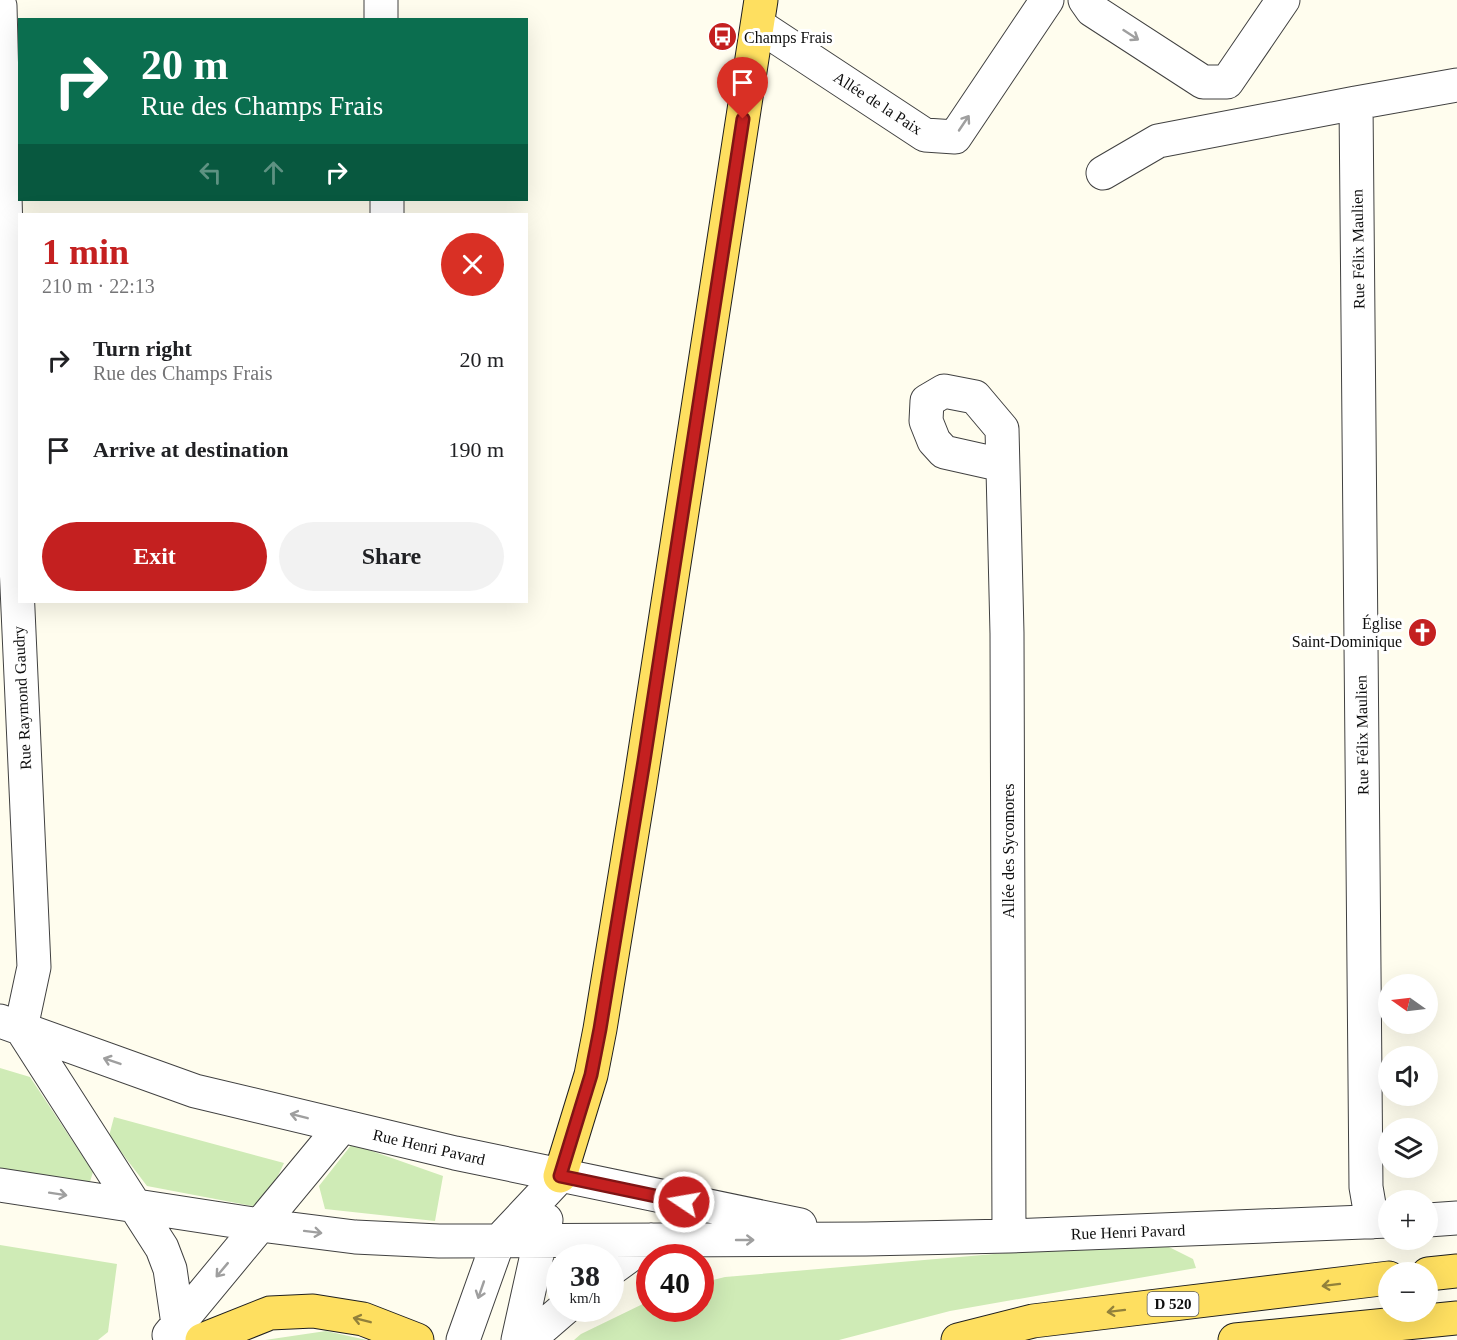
<!DOCTYPE html>
<html lang="en">
<head>
<meta charset="utf-8">
<style>
  :root { --surface:#fff; --page:#f2f2f2; --text:#202124; --muted:#757577; --accent:#c42020 }
  body { margin:0; font-family:"Times New Roman",serif; background:var(--page); color:var(--text); height:100vh; display:flex; flex-direction:column; font-size:22px; white-space:nowrap }
  * { box-sizing:border-box; margin:0 }
  p { font-size:20px; color:var(--muted) }
  .icon { flex:none; width:33px; height:33px; fill:none; stroke:currentColor; stroke-width:2; stroke-linecap:round; stroke-linejoin:round }
  .map { position:relative; flex:1; overflow:hidden }
  .drawer { position:absolute; left:18px; top:213px; width:510px; height:390px; display:flex; flex-direction:column; background:var(--surface); border-radius:0px; box-shadow:0 6px 24px #0002 }
  .drawer>* { flex:none }
  .guide { position:absolute; left:18px; top:18px; width:510px; height:183px; border-radius:0px; box-shadow:0 6px 24px #0002; background:#0b6e4f; color:#fff; overflow:hidden }
  .needle { width:39px; rotate:284deg }
  .buttons { position:absolute; left:1378px; top:974px; display:grid; gap:12px }
  .buttons a { display:grid; place-items:center; width:60px; height:60px; border-radius:50%; background:var(--surface); box-shadow:0 6px 24px #0002; font-size:30px }
  .speed { position:absolute; left:546px; top:1244px; display:flex; gap:12px; font-size:30px; font-weight:700; text-align:center }
  .speed>* { display:grid; place-content:center; width:78px; height:78px; border-radius:50%; background:var(--surface); box-shadow:0 6px 24px #0002; line-height:1 }
  .speed small { font-size:15px; font-weight:400 }
  .speed .limit { border:9px solid #d22; background:#fff; color:#111 }
  .pin { position:absolute; display:grid; place-items:center; width:51px; height:51px; color:#fff; margin:-62px -26px; border-radius:50% 50% 50% 0; rotate:-45deg; box-shadow:0 0 6px #0007 }
  .pin .icon { rotate:45deg }
  .me { position:absolute; width:66px; margin:-33px; rotate:282deg; stroke-linejoin:round; filter:drop-shadow(0 0 4px #0008) }
  .turn { display:flex; align-items:center; gap:21px; height:126px; padding:0 24px; font-size:27px }
  .turn .icon { width:78px; height:78px; stroke-width:2.5 }
  .turn b { display:block; font-size:42px; line-height:51px }
  .lanes { display:flex; align-items:center; height:57px; padding:0 24px; background:#0003; justify-content:center; gap:30px; direction:ltr }
  .lanes .off { opacity:.35 }
  .round { display:grid; place-items:center; flex:none; width:63px; height:63px; border-radius:32px; background:var(--page) }
  .head { display:flex; align-items:center; justify-content:space-between; height:102px; padding:0 24px }
  h1 { font-size:36px; font-weight:800; line-height:45px; color:var(--accent) }
  .action { display:flex; gap:12px; margin-top:auto; padding:12px 24px }
  .action a { flex:1; height:69px; border-radius:36px; background:var(--accent); color:#fff; font-size:24px; font-weight:800; line-height:69px; text-align:center }
  .action a+a { background:var(--page); color:var(--text) }
  ul { padding:0; list-style:none }
  li { display:flex; align-items:center; gap:18px; height:90px; padding:0 24px }
  li div { flex:1 }
  li b { display:block; font-size:22px }
  li em { font-style:normal }
  .map>svg:first-child { display:block }
  .green { fill:#cfebb6 }
  .lines { fill:none; stroke-linecap:round; stroke-linejoin:round }
  .minor-casing { stroke:#414141; stroke-width:35 }
  .major-casing { stroke:#1f1f1f; stroke-width:35 }
  .minor { stroke:#fff; stroke-width:33 }
  .major { stroke:#fedf60; stroke-width:33 }
  .oneway { stroke:#9f9f9f }
  .oneway2 { stroke:#92813b }
  .route-casing { stroke:#7f1515; stroke-width:15 }
  .route { stroke:#c42020; stroke-width:10 }
  .labels { text-anchor:middle; dominant-baseline:central; stroke-width:6; stroke-linejoin:round; paint-order:stroke }
  .shield { fill:#fff; stroke:#565656; stroke-width:1.5 }
  .shield-label { font-size:15px; font-weight:bold; fill:#0e0e0e }
  .poi-label { font-size:16px; fill:#0e0e0e; stroke:#fff; text-anchor:start }
  .street-label { font-size:16px; fill:#0e0e0e; stroke:#fff }
</style>
</head>
<body>
<div class="map">
<svg width="1457" height="1340" viewBox="0 0 1457 1340">
  <rect width="100%" height="100%" fill="#fffdee"/>
  <path class="green" d="M0,1068L30,1077L93,1172L89,1185L0,1169Z
    M114,1117L284,1163L263,1208L147,1186L109,1136Z
    M352,1144L443,1176L435,1221L325,1209L319,1186Z
    M1110,1244L1167,1246L1193,1259L1196,1268L950,1311L839,1340H574L581,1334L649,1301L650,1308H700L701,1283L725,1277Z
    M0,1245L117,1264L108,1332L98,1340H0Z
    M326,1331L367,1340H265Z"/>
  <g class="lines">
    <defs>
      <path id="minor" d="M381,0V20
        M1085,0L1092,10L1203,82H1227L1283,0
        M0,6L13,498L34,967L21,1028
        M758,25L925,135L955,137L1047,0
        M1103,173L1158,141L1356,103
        M387,200V214
        M1002,465L944,452L934,441L926,421L927,401L944,391L975,397L1002,429L1007,633L1009,1236
        M0,1021L195,1091L455,1153L800,1225
        M21,1028L162,1248L170,1269L178,1324
        M0,1185L260,1225L355,1237L439,1241L866,1239L1009,1236L1389,1221
        M1428,1220L1457,1218
        M1372,1222L1366,1187L1356,103L1457,85
        M610,1270L651,1240
        M169,1335L342,1126
        M463,1340L498,1242L560,1176
        M518,1340L540,1241L546,1220
        M528,1340L565,1308"/>
      <path id="major" d="M560,1176L591,1075L600,1029L640,784L761,0
        M1428,1274L1457,1271
        M202,1340L270,1313L313,1311L363,1319L417,1340
        M958,1340L1033,1321L1389,1278
        M1235,1340L1457,1318"/>
    </defs>
    <use href="#minor" class="minor-casing"/>
    <use href="#major" class="major-casing"/>
    <use href="#minor" class="minor"/>
    <use href="#major" class="major"/>
  </g>
  <defs><path id="oneway-shaft" d="M-6 0H5M1.5-3L5.5 0L1.5 3" fill="none" stroke-width="1.6" stroke-linecap="round" stroke-linejoin="round" transform="scale(1.5)"/></defs>
  <g class="oneway">
    <use href="#oneway-shaft" transform="translate(1131 35) rotate(33)"/>
    <use href="#oneway-shaft" transform="translate(964 123) rotate(-56)"/>
    <use href="#oneway-shaft" transform="translate(112 1061) rotate(-161)"/>
    <use href="#oneway-shaft" transform="translate(299 1116) rotate(-166)"/>
    <use href="#oneway-shaft" transform="translate(58 1194) rotate(9)"/>
    <use href="#oneway-shaft" transform="translate(313 1232) rotate(7)"/>
    <use href="#oneway-shaft" transform="translate(745 1240)"/>
    <use href="#oneway-shaft" transform="translate(222 1270) rotate(130)"/>
    <use href="#oneway-shaft" transform="translate(481 1290) rotate(109)"/>
  </g>
  <g class="oneway2">
    <use href="#oneway-shaft" transform="translate(1331 1285) rotate(173)"/>
    <use href="#oneway-shaft" transform="translate(1116 1311) rotate(173)"/>
    <use href="#oneway-shaft" transform="translate(362 1320) rotate(-166)"/>
  </g>
  <g class="lines">
    <defs>
      <path id="route" d="M684,1202L560,1176L591,1075L600,1029L644,761L743,119"/>
    </defs>
    <use href="#route" class="route-casing"/>
    <use href="#route" class="route"/>
  </g>
  <defs>
    <symbol id="bus-disc" viewBox="-11 -11 22 22"><circle r="9.5" fill="#c42020" stroke="#fff"/><path d="M-5-6H5V4H4V6H2V4H-2V6H-4V4H-5ZM-3.5-4V0h7V-4ZM-3.5 1.2v1.5H-2V1.2ZM2 1.2v1.5H3.5V1.2Z" fill="#fff"/></symbol>
    <symbol id="church-disc" viewBox="-11 -11 22 22"><circle r="9.5" fill="#c42020" stroke="#fff"/><path d="M-1.2-6h2.4v3.5h3.3v2.4h-3.3V6h-2.4V-.1h-3.3v-2.4h3.3Z" fill="#fff"/></symbol>
  </defs>
  <g fill-rule="evenodd">
    <use href="#bus-disc" x="706" y="20" width="33" height="33"/>
    <use href="#church-disc" x="1406" y="616" width="33" height="33"/>
  </g>
  <g class="labels">
    <rect class="shield" x="1147.5" y="1292" width="51" height="24" rx="4.5"/>
    <g class="shield-label">
      <text x="1173" y="1304">D 520</text>
    </g>
    <g class="poi-label">
      <text x="744" y="37">Champs Frais</text>
      <text x="1402" y="623" text-anchor="end">Église<tspan x="1402" dy="18">Saint-Dominique</tspan></text>
    </g>
    <g class="street-label">
      <text transform="translate(878 103) rotate(33)">Allée de la Paix</text>
      <text transform="translate(1358 249) rotate(-91)">Rue Félix Maulien</text>
      <text transform="translate(22 698) rotate(-93)">Rue Raymond Gaudry</text>
      <text transform="translate(1362 735) rotate(-91)">Rue Félix Maulien</text>
      <text transform="translate(1008 851) rotate(-90)">Allée des Sycomores</text>
      <text transform="translate(429 1147) rotate(13)">Rue Henri Pavard</text>
      <text transform="translate(1128 1232) rotate(-2)">Rue Henri Pavard</text>
    </g>
  </g>
</svg>
<div class="buttons">
<a><svg class="needle" viewBox="-14 -14 28 28"><path d="M0-13l5 13h-10z" fill="#e53935"/><path d="M0 13l5-13h-10z" fill="#757577"/></svg></a>
<a><svg class="icon" aria-label="sound" viewBox="0 0 24 24"><path d="M4 9h4l5-4v14l-5-4H4zM17 9q2 3 0 6"/></svg></a>
<a><svg class="icon" aria-label="layers" viewBox="0 0 24 24"><path d="M12 4l9 5-9 5-9-5zM3 14l9 5 9-5"/></svg></a>
<a>+</a>
<a>−</a>
</div>
<div class="speed"><div>38<small>km/h</small></div><div class="limit">40</div></div>
<div class="pin" style="left:743px;top:119px;background:#d93025"><svg class="icon" aria-label="arrive" viewBox="0 0 24 24"><path d="M6 21V4h12l-3 4 3 4H6"/></svg></div>
<svg class="me" style="left:684px;top:1202px" viewBox="-20 -20 40 40"><circle r="17" fill="#c42020" stroke="#fff" stroke-width="3"/><path d="M0-11L8 9 0 5-8 9z" fill="#fff"/></svg>
<div class="guide">
<div class="turn"><svg class="icon" aria-label="right" viewBox="0 0 24 24"><path d="M7 20v-9h11M14 6l5 5-5 5"/></svg><div><b>20 m</b>Rue des Champs Frais</div></div>
<div class="lanes"><svg class="icon off" aria-label="left" viewBox="0 0 24 24"><path d="M17 20v-9H6M10 6l-5 5 5 5"/></svg><svg class="icon off" aria-label="ahead" viewBox="0 0 24 24"><path d="M12 20V5M6 11l6-6 6 6"/></svg><svg class="icon" aria-label="right" viewBox="0 0 24 24"><path d="M7 20v-9h11M14 6l5 5-5 5"/></svg></div>
</div>
<section class="drawer">
<div class="head"><div><h1>1 min</h1><p>210 m · 22:13</p></div><a class="round" style="background:#d93025;color:#fff"><svg class="icon" aria-label="close" viewBox="0 0 24 24"><path d="M6 6l12 12M18 6L6 18"/></svg></a></div>
<ul>
<li><svg class="icon" aria-label="right" viewBox="0 0 24 24"><path d="M7 20v-9h11M14 6l5 5-5 5"/></svg><div><b>Turn right</b><p>Rue des Champs Frais</p></div><em>20 m</em></li>
<li><svg class="icon" aria-label="arrive" viewBox="0 0 24 24"><path d="M6 21V4h12l-3 4 3 4H6"/></svg><div><b>Arrive at destination</b></div><em>190 m</em></li>
</ul>
<div class="action"><a>Exit</a><a>Share</a></div>
</section>
</div>
</body>
</html>
